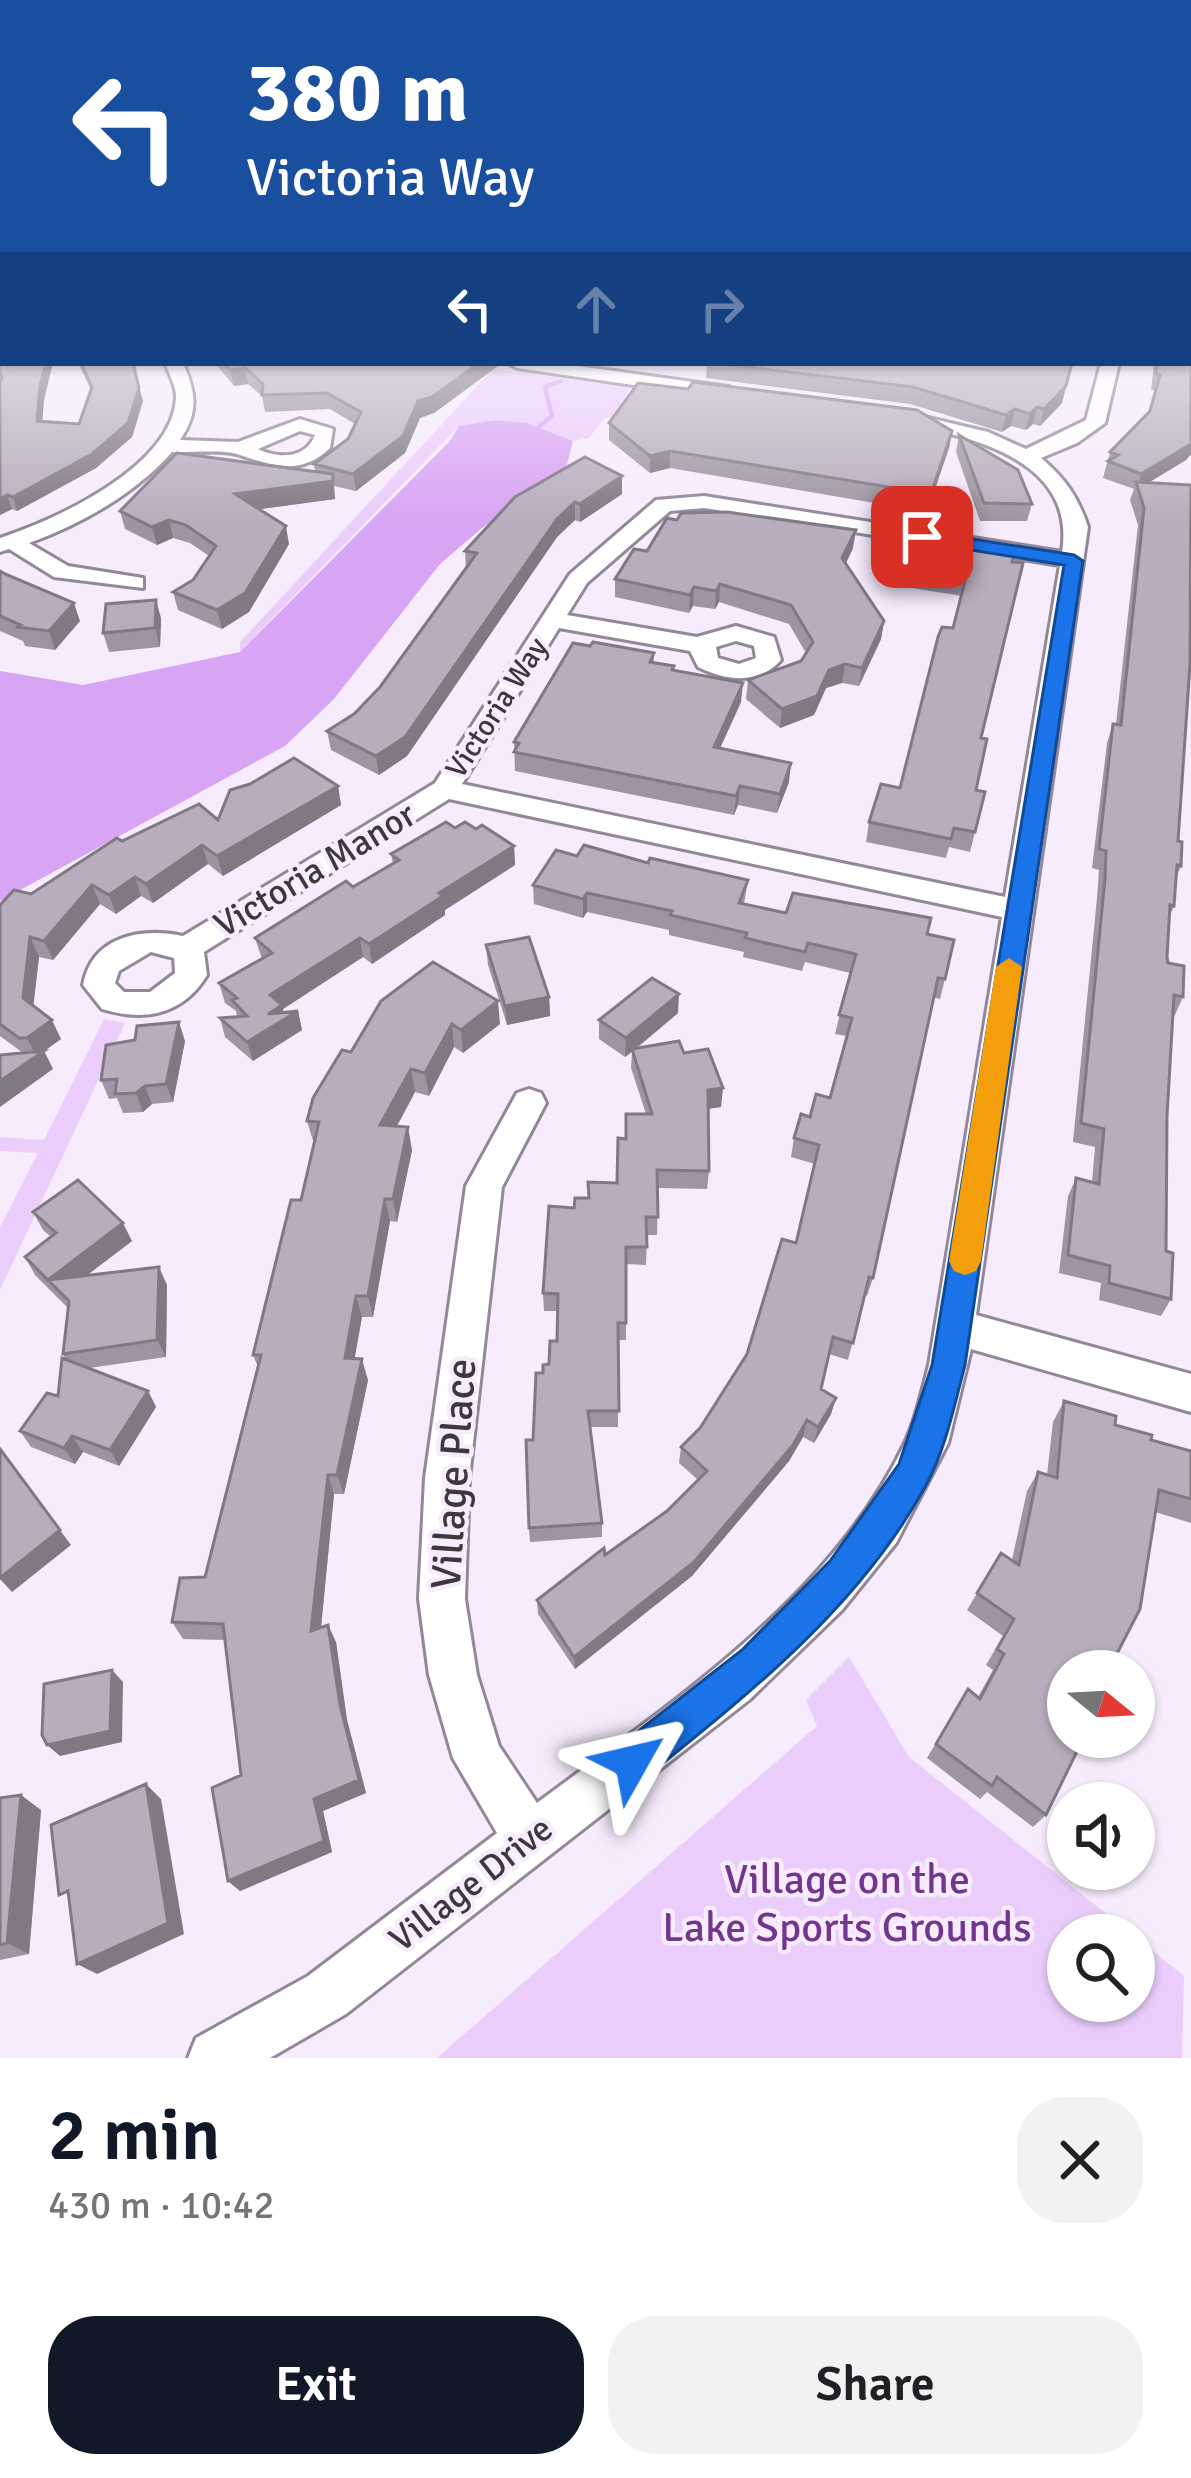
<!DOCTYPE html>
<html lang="en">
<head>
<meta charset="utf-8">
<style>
  :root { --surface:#fff; --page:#f2f2f2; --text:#202124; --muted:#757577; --accent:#111827 }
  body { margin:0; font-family:Signika,sans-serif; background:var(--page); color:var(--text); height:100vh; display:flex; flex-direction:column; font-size:45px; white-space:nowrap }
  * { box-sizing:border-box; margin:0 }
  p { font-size:39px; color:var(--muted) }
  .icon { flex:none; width:66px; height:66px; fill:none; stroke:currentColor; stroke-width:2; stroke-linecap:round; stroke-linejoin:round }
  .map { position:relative; height:2058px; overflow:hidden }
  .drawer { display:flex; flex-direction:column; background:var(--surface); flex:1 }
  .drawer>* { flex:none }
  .banner { position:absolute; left:0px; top:0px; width:1191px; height:366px; box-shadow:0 3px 9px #0004; background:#1a4fa0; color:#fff; overflow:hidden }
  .needle { width:78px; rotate:108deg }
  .tools { position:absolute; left:1047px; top:1650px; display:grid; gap:24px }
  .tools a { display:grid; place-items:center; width:108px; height:108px; border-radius:50%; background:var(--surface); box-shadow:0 3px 9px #0004; font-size:60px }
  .pin { position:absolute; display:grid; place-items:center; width:102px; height:102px; color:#fff; margin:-51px; border-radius:24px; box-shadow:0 6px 18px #0006 }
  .me { position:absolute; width:132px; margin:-66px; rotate:53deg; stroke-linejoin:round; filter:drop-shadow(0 0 9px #0008) }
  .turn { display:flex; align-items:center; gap:42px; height:252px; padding:0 48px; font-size:54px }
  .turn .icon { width:156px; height:156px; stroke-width:2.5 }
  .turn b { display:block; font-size:84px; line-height:102px }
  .lanes { display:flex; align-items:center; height:114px; padding:0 48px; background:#0003; justify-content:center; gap:60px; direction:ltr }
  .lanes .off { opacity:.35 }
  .round { display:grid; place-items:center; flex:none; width:126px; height:126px; border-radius:48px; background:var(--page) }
  .head { display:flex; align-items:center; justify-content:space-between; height:204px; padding:0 48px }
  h1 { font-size:72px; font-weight:600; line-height:90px; color:var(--accent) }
  .button { display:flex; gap:24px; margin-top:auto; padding:24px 48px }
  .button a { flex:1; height:138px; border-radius:48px; background:var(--accent); color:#fff; font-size:48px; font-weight:600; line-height:138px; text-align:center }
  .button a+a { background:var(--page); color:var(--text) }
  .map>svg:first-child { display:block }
  .green { fill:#eacdfb }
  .water { fill:#d8a4f4 }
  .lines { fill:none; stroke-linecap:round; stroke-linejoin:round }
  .stream { stroke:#d8a4f4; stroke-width:4.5 }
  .minor-casing { stroke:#928898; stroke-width:6 }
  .minor { fill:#fff; fill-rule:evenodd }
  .wall { fill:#9d95a3 }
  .shaded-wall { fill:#807984 }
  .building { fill:#b7adbd; stroke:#807984; stroke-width:3 }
  .route { fill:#1a73e8; stroke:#114b97; stroke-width:3 }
  .slow { fill:#f59e0b }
  .labels { text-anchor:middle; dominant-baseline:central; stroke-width:9; stroke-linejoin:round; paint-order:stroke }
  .far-street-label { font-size:30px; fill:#3c383e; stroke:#f7ecfd }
  .street-label { font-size:36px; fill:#3c383e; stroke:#f7ecfd }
  .near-street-label { font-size:42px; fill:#3c383e; stroke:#f7ecfd }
  .near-park-label { font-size:42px; fill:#733590; stroke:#f7ecfd }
</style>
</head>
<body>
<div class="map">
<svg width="1191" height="2058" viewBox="0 0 1191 2058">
  <rect width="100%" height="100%" fill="#f7ecfd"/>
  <path class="green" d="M493,369L630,388L611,418H605L589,438L573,441L527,423L494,420L459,426L240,652V642Z
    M104,1019L125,1023L0,1290V1227L38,1153L0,1151V1137L44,1140Z
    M849,1657L909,1757L1133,1935H1068V2001H1134V1936L1184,1976L1182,2058H437L817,1726L806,1700Z"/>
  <path class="water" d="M494,420L527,423L573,441L565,472L482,528L440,564L334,699L285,746L0,901V671L83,685L240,652L449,442L459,426Z"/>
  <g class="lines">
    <path class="stream" d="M539,427L552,416L545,387L561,381"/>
    <defs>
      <path id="minor" d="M165,363H183C196,393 199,412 180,440L238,442L300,419L333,429L330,448C301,476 273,466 240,455C222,449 192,453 172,452C135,494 81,524 29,543L68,566L143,578V588L54,577L9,549L0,552V538C57,519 172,467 176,398C177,387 169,374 165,363ZM300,431L315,435C306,459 278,459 258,449Z
        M508,363H556L729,387L738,393L729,399L517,368Z
        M1101,363H1119L1105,423L1077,443L1041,458C1065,478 1078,497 1088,527L976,1315L1191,1374V1412L971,1349L948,1443L896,1543L842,1610L749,1700L346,2014L270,2058H188L196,2038L308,1976L497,1833L453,1758L429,1675L419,1599L425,1478L466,1186L517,1093L529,1089L541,1093L546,1103L502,1187L469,1478L465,1599L477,1675L499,1746L537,1803C671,1703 829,1600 904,1445C916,1420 922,1391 929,1365L1002,917L449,799L204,952L207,975C183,1015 144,1022 102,1009L83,985C92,936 141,927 183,936L435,783L570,574L656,500L704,496L1062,552C1074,477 1006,447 943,432C926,428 903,427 889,417L899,411L988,432L1026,449L1086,420ZM704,508L1060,565L1005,897L462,784L559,628L690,651L698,667C726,681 759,685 781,660L774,637L736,626L697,637L567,615L587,583L670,511ZM736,641L754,646L756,658L739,664L718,658L716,647ZM151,952L174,958L175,973L150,992H124L115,983L119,971Z"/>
    </defs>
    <use href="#minor" class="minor-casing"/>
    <use href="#minor" class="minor"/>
  </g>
  <path class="wall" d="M0,235L44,400L42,422L79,424L91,390L78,363H133L143,401L132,437L96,468L17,511L12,509L0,515V382L2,378L3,328L0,327V268H3V264H0Z
    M1191,322V454L1186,460L1148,483L1181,866L1176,878L1174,906L1169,918L1167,957L1183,997L1174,1017L1172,1016L1167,1116L1166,1251L1171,1299L1161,1316L1099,1300L1101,1283L1059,1273L1068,1196L1076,1178L1092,1182L1095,1147L1073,1142L1097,898L1099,870L1092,868L1107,743L1113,724H1116L1138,525L1130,500L1134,489L1103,478L1110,452L1149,411L1155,390H1151L1154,363H1188Z
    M215,363H502L434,413L420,418L405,453L356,491L334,486L335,499L259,509L289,544L249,612L222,629L178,610L173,592L193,580L209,556L190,543L173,538L157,545L125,529L120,511L315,472L314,464L348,439L355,424L330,409L265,412L262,396L248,384L234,386Z
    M707,363H1072L1062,403L1040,426L1033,424L1026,430L1011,426L1002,432L910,404L706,378Z
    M609,423L952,431L949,448L927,512L670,468L650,473L609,440Z
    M959,435L1032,504L1027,521H980L956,452Z
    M622,476V494L580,522L575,520L557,537L407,756L379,775L331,750L327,731L354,714L380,687L466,568L465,551Z
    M853,548L846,563L884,621L881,639L859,686L842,683L826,688L814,715L780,728L746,699L748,680L801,661L806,653L789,624L719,602L715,609L693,606L689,613L615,597V579L647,551Z
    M1014,555L981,738L976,790L985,792L970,852L949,847L946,858L866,842L869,822L900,788L953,628L962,596L893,585L896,566Z
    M0,571L80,621L55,650L25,646L23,641L0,631Z
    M161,618L160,647L109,652L103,633Z
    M590,646L654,653V662L674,666V670L741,702L720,748L789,782L777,813L738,805L734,815L515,771L514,742Z
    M338,786L341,805L223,876L208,864L153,903L141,896L116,914L100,904L53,960L39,957L33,1006L61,1039L44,1051L53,1069L23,1053L0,1036V905L31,894L122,841L218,820Z
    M455,828L476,829L514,846L515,865L445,910V915L372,964L363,957L283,1009V1012L298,1011L302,1030L253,1061L225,1037L220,1018L237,1017L236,1011L225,1003L219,983L262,959L255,938L393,864L391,854Z
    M577,856L648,863L748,880L744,904L786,913L927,934L945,979L940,999L933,997L873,1278L867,1296L865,1295L848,1360L829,1354L821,1389L836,1398L831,1414L814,1443L803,1437L789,1461L692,1576L575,1669L538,1614L537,1600L667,1511L698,1480L679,1463L681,1447L700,1428L747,1354L796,1243L815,1164L791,1157L794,1138L810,1117L830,1098L847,1036L835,1034L850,973L805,962L802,971L743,957L744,952L669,935V930L587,912L583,918L534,904L533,885Z
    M486,945L549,997L550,1016L507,1025L488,965Z
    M381,1001L500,1024L463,1053L454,1047L429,1096L415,1092L397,1126L412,1150L397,1222L390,1221L373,1317H362L354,1359L368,1380L344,1494H334L321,1628L336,1642L347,1720L366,1793L323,1811L332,1852L240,1891L228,1881L241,1775L225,1640L183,1639L172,1622L205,1577L258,1367L253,1355L301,1200L314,1144L307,1121Z
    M678,1013L637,1048L684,1053L721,1107L708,1109L709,1171L707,1189L658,1188L657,1235H647L646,1265L626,1264V1340H618V1427H590L602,1523V1537L530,1542L529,1528L533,1440L543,1373L549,1364L557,1341L558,1311H544L543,1293L574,1208L588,1198L617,1183L625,1139L646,1114L631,1068L632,1052L625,1057L599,1039V1020Z
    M185,1041L173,1102L152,1104L143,1112L123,1113L117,1098L109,1099L101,1080Z
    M33,1212L132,1241L86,1276L167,1285L166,1357L89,1368L148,1391L156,1407L119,1466L83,1452L75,1464L31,1447L20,1431L58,1396L66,1360L63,1354L68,1308L35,1275L25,1257L51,1237L43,1230Z
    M1064,1401L1151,1440L1191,1451V1523L1155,1512L1068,1671L1046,1815L1033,1827L987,1792L980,1799L927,1758L968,1689L978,1697L993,1670L986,1665L1003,1636L967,1610L1001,1553L1012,1560L1027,1491L1038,1472L1047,1475L1053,1422Z
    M0,1798L41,1810L29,1954L0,1960Z"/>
  <path class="shaded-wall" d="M46,363H53L44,400L41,435L37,421L40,386Z
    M479,363H502L434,413L420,418L405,453L356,491L353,474L418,401Z
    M245,368L248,384L234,386L230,370Z
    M1066,386L1062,403L1040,426L1044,409Z
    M139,388L143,401L132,437L96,468L17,511L13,497Z
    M1037,407L1033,424L1026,430L1030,414Z
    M1015,409L1011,426L1002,432L1006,415Z
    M952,431L949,448L927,512L931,494Z
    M1191,444V454L1186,460L1138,489L1141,474Z
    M670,451V468L650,473V456Z
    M333,474L335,499L239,512L235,494Z
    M622,476V494L580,522V504Z
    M7,495L12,509L0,515V499Z
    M575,502V520L557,537L407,756L379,775L376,756L557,519Z
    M169,520L173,538L157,545L152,527Z
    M286,526L289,544L249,612L222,629L217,610Z
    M856,530L853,548L840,576L842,558Z
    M720,584L719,602L715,609L716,591Z
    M694,587L693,606L689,613L690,595Z
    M156,600L161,618L160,647L155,628Z
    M74,603L80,621L55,650L49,631Z
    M884,621L881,639L859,686L862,668Z
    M845,664L842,683L826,688L814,715L780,728L782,709L829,670Z
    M743,683L741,702L712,766L714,747Z
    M791,763L789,782L777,813L780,794Z
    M338,786L341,805L223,876L217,856Z
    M740,786L738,805L734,815L736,796Z
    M202,845L208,864L153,903L146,884Z
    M514,846L515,865L445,910V915L372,964L369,944L439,893Z
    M135,877L141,896L116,914L109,895Z
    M92,885L100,904L53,960L44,941Z
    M587,893V912L583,918V899Z
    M30,937L39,957L32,1017L23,998Z
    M360,938L363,957L283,1009L285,1019L298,1011L302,1030L253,1061L247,1042L270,995Z
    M679,994L678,1013L625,1057L626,1038Z
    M549,997L550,1016L507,1025L505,1006Z
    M498,1001L500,1024L463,1053L461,1030Z
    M52,1020L61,1039L44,1051L53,1069L0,1107V1081L36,1056L27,1038Z
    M179,1022L185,1041L173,1102L166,1084Z
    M452,1024L454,1047L429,1096L425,1073Z
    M411,1069L415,1092L385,1148L380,1125Z
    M145,1086L152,1104L143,1112L136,1093Z
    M723,1088L721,1107L706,1109L708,1090Z
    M408,1127L412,1150L397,1222L393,1199Z
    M385,1199L390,1221L373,1317L368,1296Z
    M123,1223L132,1241L62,1294L48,1280L58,1297L48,1280Z
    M159,1267L167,1285L166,1357L157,1340Z
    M356,1296L362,1317L351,1379L345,1358Z
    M362,1359L368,1380L344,1494L337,1475Z
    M148,1391L156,1407L119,1466L110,1450Z
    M836,1398L831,1414L814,1443L818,1427Z
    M807,1420L803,1437L789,1461L692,1576L575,1669L574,1657Z
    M72,1436L83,1452L75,1464L64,1448Z
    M0,1449L71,1545L12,1592L0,1579Z
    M328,1475L334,1494L319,1647L311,1631Z
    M328,1625L336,1642L347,1720L366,1793L323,1811L332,1852L240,1891L228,1881L314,1799L340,1705Z
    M112,1670L123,1682L122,1742L60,1756L47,1745Z
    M146,1784L161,1799L184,1934L97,1974L77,1964Z
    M21,1795L41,1810L29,1954L7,1943Z"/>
  <path class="building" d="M0,235H3V317L0,316V268H3V252H0Z
    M1188,321L1191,322V444L1141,474L1108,461L1118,455L1110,452L1150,411L1160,375L1156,374L1157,363H1188Z
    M3,323V363H46L40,386L37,421L79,424L92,387L81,363H133L139,388L128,423L92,454L13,497L7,495L0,499V382L2,378L0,371V331H2Z
    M225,363H479L432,397L418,401L403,436L353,474L314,464L348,439L361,412L327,393L262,395L263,384L245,368L230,370Z
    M715,363H1072L1066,386L1044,409L1037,407L1030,414L1015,409L1006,415L913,387Z
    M693,382L917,410L952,431L931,494L670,451L650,456L609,423L638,383L688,389Z
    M959,435L1018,470L1032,504L984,503Z
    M177,453L333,474V481L235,494L286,526L245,593L217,610L173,592L193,580L216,546L186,525L169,520L152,527L120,511Z
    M585,457L622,476L580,504L575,502L557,519L405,737L376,756L327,731L354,714L380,687L477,553L465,551L515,497Z
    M1136,482L1191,485L1190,665L1178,841L1182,842L1181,866L1177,865L1174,906L1170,905L1167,957L1168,963L1184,966L1183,997L1174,995L1167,1116L1166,1251L1173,1253L1171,1299L1109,1283L1110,1266L1068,1255L1076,1178L1099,1184L1104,1129L1081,1123L1105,879L1106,851L1099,849L1113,724L1121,725L1144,508Z
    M727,512L856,530L842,558L884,621L862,668L845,664L829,670L817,696L782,709L748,680L801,661L813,642L791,605L720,584L716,591L694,587L690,595L615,579L634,549L647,551L667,518L677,520L681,513Z
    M906,540L1014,555L1012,562L1023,563L981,738L987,739L976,790L985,792L975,832L954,828L951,839L869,822L881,784L900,788L938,637L942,627L953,628L966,577L896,566Z
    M0,571L5,574L74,603L49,631L18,627L21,625L0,616Z
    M156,600L155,628L103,633L106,604Z
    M593,642L654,653L650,662L674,666L672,670L743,683L714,747L791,763L780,794L740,786L736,796L514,752L519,743L514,742L573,643L590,646Z
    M294,758L338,786L217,856L202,845L146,884L135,877L109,895L92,885L44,941L30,937L23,998L52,1020L27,1038H19L0,1024V905L14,890L31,894L117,838L122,841L199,804L218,820L230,790L250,784Z
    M446,822L455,828L465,822L476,829L482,825L514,846L439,893L443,896L369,944L360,938L270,995L282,1005L268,1014L298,1011L247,1042L220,1018L247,1016L232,1000L237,998L219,983L272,953L255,938L346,881L353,887L399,860L391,854Z
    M584,845L648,863L650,858L748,880L739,903L786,913L793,893L931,918L927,934L954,940L945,979L938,978L873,1278L869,1277L853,1343L833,1337L821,1389L836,1398L818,1427L807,1420L793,1445L694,1562L574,1657L537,1600L604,1548L605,1555L667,1511L707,1471L681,1447L700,1428L747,1354L782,1239L796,1243L819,1145L794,1138L801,1114L810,1117L816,1094L830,1098L852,1018L839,1015L856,954L808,943L805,952L745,938L747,933L670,915L672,911L587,893L583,899L533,885L556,850L577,856Z
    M529,937L549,997L505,1006L486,945Z
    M433,962L498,1001L461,1030L452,1024L425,1073L411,1069L380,1125L408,1127L393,1199H385L368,1296H356L345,1358L362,1359L337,1475H328L311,1631L328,1625L340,1705L359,1780L314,1799L324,1841L228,1881L212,1788L241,1775L223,1624L172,1622L180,1578L205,1577L261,1355H253L291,1200H301L319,1122L307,1121L313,1098L342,1050L351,1052L381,1001Z
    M652,978L679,994L626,1038L599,1020Z
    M179,1022L166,1084L145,1086L136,1093L115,1094L117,1079L101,1080L106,1045L135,1040L137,1026Z
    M679,1041L684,1053L708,1049L723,1088L708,1090L709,1171L657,1170L658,1217H646L647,1247H626V1323H618L619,1411H588L602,1523L529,1528L526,1440H533L536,1373H543V1365L549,1364L550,1341H557L558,1294L543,1293L549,1206L574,1208L575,1198H589L588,1182L617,1183L618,1138L626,1139V1114H652L632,1049Z
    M44,1051L0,1081V1055Z
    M78,1180L123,1223L48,1280L25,1257L56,1233L33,1212Z
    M159,1267L157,1340L63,1354L69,1301L48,1280Z
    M62,1358L148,1391L110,1450L72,1436L64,1448L20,1431L47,1393L58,1396Z
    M1064,1401L1116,1416L1115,1425L1152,1435L1151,1440L1191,1451V1499L1159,1490L1140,1609L1108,1671H1068V1737H1084L1046,1815L997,1777L992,1786L936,1744L968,1689L980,1699L1004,1654L997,1649L1014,1619L977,1593L1001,1553L1019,1565L1038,1472L1057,1478Z
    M0,1449L60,1530L0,1578Z
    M112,1670L110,1731L47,1745L42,1735L44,1684Z
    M146,1784L168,1923L77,1964L68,1891L59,1895L51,1825Z
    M21,1795L7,1943L0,1945V1798Z"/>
  <linearGradient id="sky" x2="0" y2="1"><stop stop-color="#a1aeed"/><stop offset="0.45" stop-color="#fbf6fe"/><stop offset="1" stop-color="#fbf6fe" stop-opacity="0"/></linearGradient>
  <rect width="1191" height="523" fill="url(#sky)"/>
  <path class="route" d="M922,531L1074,555L1083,561L965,1365C954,1406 946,1449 925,1487C859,1607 751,1692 647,1776L632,1782L618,1776L612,1762L618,1747L742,1650L830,1561L899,1464L932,1365L1064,565L915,541V533Z"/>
  <path class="slow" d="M1009,958L1022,967L981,1261L976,1271L965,1275L954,1271L949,1261L996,967Z"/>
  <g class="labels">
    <g class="far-street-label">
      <text transform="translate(497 708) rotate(-57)">Victoria Way</text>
    </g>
    <g class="street-label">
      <text transform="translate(315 870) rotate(-31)">Victoria Manor</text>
      <text transform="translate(471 1884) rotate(-38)">Village Drive</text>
    </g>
    <g class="near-street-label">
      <text transform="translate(454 1474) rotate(-86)">Village Place</text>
    </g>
    <g class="near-park-label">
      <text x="847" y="1879">Village on the<tspan x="847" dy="48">Lake Sports Grounds</tspan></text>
    </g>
  </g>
</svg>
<div class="tools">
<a><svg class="needle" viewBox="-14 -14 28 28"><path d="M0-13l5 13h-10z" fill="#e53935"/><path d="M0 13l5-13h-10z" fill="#757577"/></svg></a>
<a><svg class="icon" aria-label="sound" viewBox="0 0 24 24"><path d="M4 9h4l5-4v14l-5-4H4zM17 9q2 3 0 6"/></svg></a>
<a><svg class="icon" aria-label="search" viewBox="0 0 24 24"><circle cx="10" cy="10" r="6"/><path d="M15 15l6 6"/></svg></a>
</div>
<div class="pin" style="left:922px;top:537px;background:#d93025"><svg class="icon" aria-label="arrive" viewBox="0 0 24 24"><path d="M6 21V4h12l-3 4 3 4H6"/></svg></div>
<svg class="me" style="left:632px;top:1762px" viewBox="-20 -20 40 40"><path d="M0-17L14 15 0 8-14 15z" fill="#1a73e8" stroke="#fff" stroke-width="4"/></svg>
<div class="banner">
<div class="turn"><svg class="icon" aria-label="left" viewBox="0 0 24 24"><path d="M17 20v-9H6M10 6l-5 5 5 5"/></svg><div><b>380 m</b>Victoria Way</div></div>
<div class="lanes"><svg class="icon" aria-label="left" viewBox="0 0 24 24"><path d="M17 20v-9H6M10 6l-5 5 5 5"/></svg><svg class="icon off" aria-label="ahead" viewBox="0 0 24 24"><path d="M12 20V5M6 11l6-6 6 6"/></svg><svg class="icon off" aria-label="right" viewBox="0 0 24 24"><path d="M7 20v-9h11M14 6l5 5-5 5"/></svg></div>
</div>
</div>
<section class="drawer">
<div class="head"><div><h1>2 min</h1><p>430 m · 10:42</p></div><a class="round"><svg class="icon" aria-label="close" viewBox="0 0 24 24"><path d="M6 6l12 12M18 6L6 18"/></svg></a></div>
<div class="button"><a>Exit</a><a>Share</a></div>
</section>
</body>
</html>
